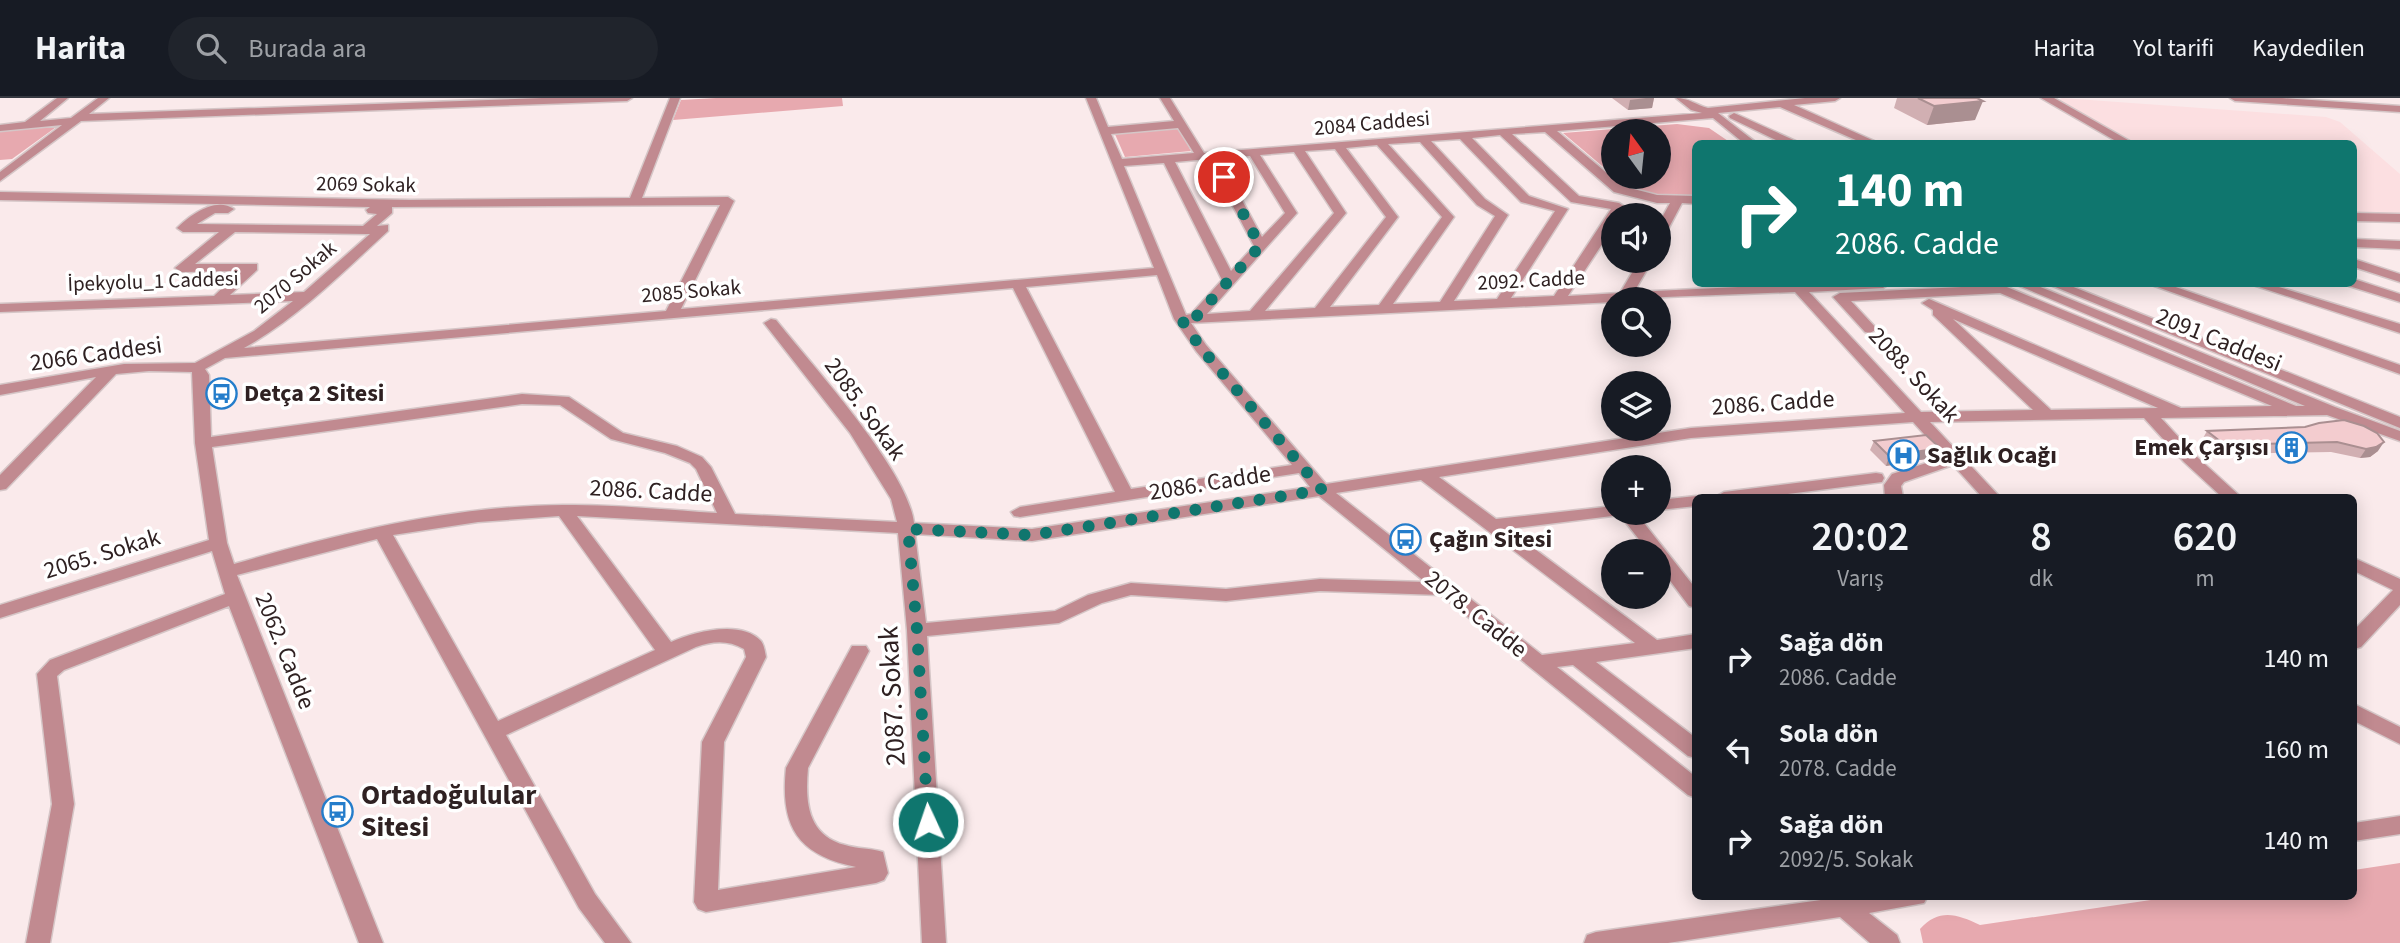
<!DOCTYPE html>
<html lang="tr">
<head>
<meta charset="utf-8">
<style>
  :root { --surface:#171b24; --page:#20242c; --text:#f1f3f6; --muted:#9ea1a6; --line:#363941 }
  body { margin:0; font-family:"Source Sans 3",sans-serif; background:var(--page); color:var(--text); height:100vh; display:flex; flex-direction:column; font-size:26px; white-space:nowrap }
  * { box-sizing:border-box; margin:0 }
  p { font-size:23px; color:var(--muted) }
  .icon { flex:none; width:38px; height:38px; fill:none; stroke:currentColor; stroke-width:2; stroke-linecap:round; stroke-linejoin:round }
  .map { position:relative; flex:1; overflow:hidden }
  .panel { position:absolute; left:1692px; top:396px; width:665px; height:406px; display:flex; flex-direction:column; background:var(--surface); border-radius:10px; box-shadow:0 4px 18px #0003 }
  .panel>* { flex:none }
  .top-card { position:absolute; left:1692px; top:42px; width:665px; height:147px; border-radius:10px; box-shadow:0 4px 18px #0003; background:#0f766e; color:#fff; overflow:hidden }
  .needle { width:46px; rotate:345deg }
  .buttons { position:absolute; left:1601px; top:21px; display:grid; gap:14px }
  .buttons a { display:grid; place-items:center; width:70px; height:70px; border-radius:50%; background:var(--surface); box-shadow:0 4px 18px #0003; font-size:35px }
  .pin { position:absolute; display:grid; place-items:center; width:60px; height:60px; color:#fff; margin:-30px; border:4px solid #fff; border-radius:50%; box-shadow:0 2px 7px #0007 }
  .me { position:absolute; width:77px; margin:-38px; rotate:357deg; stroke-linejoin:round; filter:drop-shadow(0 0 5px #0008) }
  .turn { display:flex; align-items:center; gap:24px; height:147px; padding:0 28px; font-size:32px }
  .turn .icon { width:91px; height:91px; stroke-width:2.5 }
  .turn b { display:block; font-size:49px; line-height:60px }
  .eta { display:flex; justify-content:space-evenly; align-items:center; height:119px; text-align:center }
  .eta b { font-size:42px; font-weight:600; line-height:49px }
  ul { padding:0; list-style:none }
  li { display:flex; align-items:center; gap:21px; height:91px; padding:0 28px }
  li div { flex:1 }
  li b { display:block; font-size:26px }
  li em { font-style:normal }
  header { display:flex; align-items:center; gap:42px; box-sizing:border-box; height:98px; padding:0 35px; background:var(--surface); border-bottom:2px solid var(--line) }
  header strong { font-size:33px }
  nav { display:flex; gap:38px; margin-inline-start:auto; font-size:24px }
  .search { width:490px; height:63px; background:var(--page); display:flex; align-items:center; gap:18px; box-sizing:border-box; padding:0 24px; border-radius:38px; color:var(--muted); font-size:26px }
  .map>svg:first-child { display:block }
  .built { fill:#fcdfe1 }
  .green { fill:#e7a9af }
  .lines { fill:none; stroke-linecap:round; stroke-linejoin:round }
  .minor-casing { stroke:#d5c6c7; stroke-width:3 }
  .minor { fill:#c18a90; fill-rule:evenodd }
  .wall { fill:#d1afb2 }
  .shaded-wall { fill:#aa8f91 }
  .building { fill:#f3cccf; stroke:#aa8f91; stroke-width:2 }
  .route { stroke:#0f766e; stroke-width:12; stroke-dasharray:0 21.6 }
  .labels { text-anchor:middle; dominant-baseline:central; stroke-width:7; stroke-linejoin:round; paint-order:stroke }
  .far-street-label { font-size:21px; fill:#2f2122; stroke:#fff }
  .street-label { font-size:24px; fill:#2f2122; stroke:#fff }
  .poi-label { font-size:24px; font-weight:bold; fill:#2f2122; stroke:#fff; text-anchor:start }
  .near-street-label { font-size:28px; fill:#2f2122; stroke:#fff }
  .near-poi-label { font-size:28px; font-weight:bold; fill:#2f2122; stroke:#fff; text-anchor:start }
</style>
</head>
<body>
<header>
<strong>Harita</strong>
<div class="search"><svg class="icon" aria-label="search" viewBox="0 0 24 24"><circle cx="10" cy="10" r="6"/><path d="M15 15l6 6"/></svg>Burada ara</div>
<nav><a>Harita</a><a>Yol tarifi</a><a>Kaydedilen</a></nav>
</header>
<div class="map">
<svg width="2400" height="845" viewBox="0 0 2400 845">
  <rect width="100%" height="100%" fill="#faeaeb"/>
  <path class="built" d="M2062,0L2326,19L2340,24L2400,76V116H2354V46L2137,45L2057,3Z"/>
  <path class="green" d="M716,0H842L843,8L673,22L681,2Z
    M1677,26L1709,30L1731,45L1696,46V99C1667,99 1636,98 1614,79H1659V33H1614V78L1563,35Z
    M59,27L12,61L0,62V32Z
    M1178,29L1191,53L1125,59L1114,34Z
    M2400,765V845H1923L1920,831C1939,810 1957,816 1980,827L2178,798H2354V772Z"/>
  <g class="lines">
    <defs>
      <path id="minor" d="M57,0H68L40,23L71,20L98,0H109L89,16L542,0H632L627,3L81,23L0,83V74L62,27L0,33V27L25,24Z
        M670,0H680L642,100L728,99L734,103L681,211L1154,170L1086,0H1096L1108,29L1174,23L1160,0H1170L1204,55L1702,15L1691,12L1676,0C1689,0 1696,7 1708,10L1805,0H1840L1835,3L1794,7L1881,46H1865L1780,9L1718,15L1758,46H1745L1713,20L1557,33L1622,88L1657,97L1696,98V106L1682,105L1665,137L1659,141V125L1670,105H1657L1614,94L1545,34L1512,36L1579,98L1619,105L1625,109L1620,117H1614V128L1568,198L1620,195L1639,163H1652L1634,194L1798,186H1889L1883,190L1809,194L1921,314L2033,312L1933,217V212L1922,205L1929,201L2181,310L2272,308L2000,195L1851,203L1877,231L1870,235L1865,234L1833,199L1840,195L2002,187L2296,308H2305L2015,186H2033L2335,309L2400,333V343L2327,317L2161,320L2196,358L2241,399H2222L2184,364L2144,320L1930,324L2000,399H1982L1953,367L1904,384L1901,388L1903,399H1885L1884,387L1892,376L1945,359L1913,324L1691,340L1439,379L1496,421L1614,408V415H1636L1696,491V510L1689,508L1659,468V453H1648L1620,417L1508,431L1657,542L1696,536V550L1596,564L1696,640V660L1688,658L1573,567L1557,569L1696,679V700L1688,697L1441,497L1320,493L1226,503L1131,497L1102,505L1059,525L927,538L946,845H922L907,532L898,435L577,418L671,544C693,534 741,521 761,543C764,547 765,554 766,559L724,644L718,792L856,769C797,757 780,728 786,670L852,548H866L869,553L808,670C805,703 807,737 845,747C857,751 871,750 883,754L888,775L884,782L876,785L706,814L698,811L694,804L702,644L746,559L744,551C728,542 713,543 696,549L506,637L595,796L631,845H605L579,810L377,441L237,477L383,845H359L229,508L64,572L57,578L74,706L50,845H26L52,706L37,576L50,562L225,496L212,453L0,520V507L209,442L195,345L192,274L149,273L116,276L6,391L0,392V377L96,279L0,297V287L124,266L195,265L254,233L293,203L0,214V206L214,198L240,173L182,174L175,170L219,134H183L177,130C190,117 216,98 234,111L228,115H215L197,126L363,128L377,116L368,115L366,112L370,109L0,102V94L410,102L630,100ZM1178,30L1194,55L1122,61L1111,36ZM1500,37L1571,104L1611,111L1554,198L1511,200L1568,111L1529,98L1472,40ZM1460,41L1521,104L1555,113L1497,201L1454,203L1508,117L1485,101L1431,43ZM1420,44L1477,107L1495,118L1440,204L1393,206L1454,119L1388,46ZM1377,47L1442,119L1379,207L1330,209L1398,119L1346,50ZM1335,51L1386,119L1315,210L1265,213L1346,115L1305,53ZM1294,54L1334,115L1250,213L1207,216L1297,115L1260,57ZM1250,58L1285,115L1262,139L1219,60ZM1208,61L1254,148L1231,173L1175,64ZM1164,65L1222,182L1191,216L1186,217L1124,68ZM720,107L666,213L244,250C298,220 343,174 388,133V127L377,128L392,115V109ZM235,134L366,136H370L304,194L230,197L257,172V166H195ZM1157,177L1174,221L1196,253L1292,367L1131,391L1026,189ZM1013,190L1115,394L1020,409L1011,414L1014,418L1020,419L1299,375L1310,389L1032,431L914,425C908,372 812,267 776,222L771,221L764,225L850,335L891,401L897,424L735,416L711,369L702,359L677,348L623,335L569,299L522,296L211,339L209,277L205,271L225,260ZM1795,194L1905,315L1691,330L1326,386L1206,247L1191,225L1614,204V201ZM1953,221L2158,310L2051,312ZM522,306L560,307L611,341L665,355L690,365L696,371L717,415C666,412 614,406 563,407C450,408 341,435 234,466L227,445L212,349ZM1421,382L1635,545L1542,557L1336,395ZM1319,398L1425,484L1320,481L1226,491L1131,485L1088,497L1055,513L926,525L915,436L1032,443ZM559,418L655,552L498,623L393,437L478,424Z
        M2041,0H2054L2135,46H2121Z
        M2230,0H2282L2400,8V14L2235,3Z
        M1734,15L1798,44L1799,46H1784L1730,20L1729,18Z
        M2354,115L2400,116V124L2354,123Z
        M2354,141L2400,143V151L2354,149Z
        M2354,161L2400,176V184L2354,169Z
        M2354,181L2400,196V204L2349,188L2348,186H2354Z
        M2048,186H2066L2400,319V330Z
        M2149,186H2167L2400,267V276Z
        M2250,186H2269L2400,226V235Z
        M1876,375L1882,376L1884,380L1882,384L1765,399H1715L1724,394Z
        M1696,398L1701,399H1696V408L1659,412V402Z
        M2354,460L2400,481V507L2361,549L2354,551V532L2393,492L2354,473Z
        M2354,606L2400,629V646L2354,623Z
        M2400,718V736L2354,743V725Z
        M1819,798H1928L1924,805L1869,815L1897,837L1900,845H1870L1840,819L1668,845H1584L1587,837L1596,834L1821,802Z"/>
    </defs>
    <use href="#minor" class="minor-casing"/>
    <use href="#minor" class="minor"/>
  </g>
  <path class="wall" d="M1612,0H1654L1652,10L1628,12Z
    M1897,0H1977L1975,22L1927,27L1894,10Z
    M2305,329L2378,353L2370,359L2360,360L2331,354L2219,356L2202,342L2207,333Z
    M1874,343L1937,359L1886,368L1870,352Z"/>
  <path class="shaded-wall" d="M1646,0H1654L1652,10L1628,12L1630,2Z
    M1983,3L1975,22L1927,27L1934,8Z
    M2384,344L2378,353L2370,359L2360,360L2366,351Z
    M1940,350L1937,359L1886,368L1889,358Z"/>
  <path class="building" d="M1918,0H1977L1983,3L1934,8Z
    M2344,322L2364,328L2377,335L2384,344L2376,349L2366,351L2337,344L2225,347L2207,333L2305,329L2319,325Z
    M1926,337L1940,350L1889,358L1874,343Z"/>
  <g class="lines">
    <path class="route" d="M928,724L917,532L908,431L1032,437L1322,392L1201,250L1181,221L1195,220L1260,148L1224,79"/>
  </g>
  <defs>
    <symbol id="bus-ring" viewBox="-11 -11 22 22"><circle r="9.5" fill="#fff" stroke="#247dcb" stroke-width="1.5"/><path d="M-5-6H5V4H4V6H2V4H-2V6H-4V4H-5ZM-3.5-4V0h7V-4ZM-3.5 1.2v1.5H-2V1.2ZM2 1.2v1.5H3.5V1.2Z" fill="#247dcb"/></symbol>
    <symbol id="building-ring" viewBox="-11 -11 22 22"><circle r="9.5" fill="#fff" stroke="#247dcb" stroke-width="1.5"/><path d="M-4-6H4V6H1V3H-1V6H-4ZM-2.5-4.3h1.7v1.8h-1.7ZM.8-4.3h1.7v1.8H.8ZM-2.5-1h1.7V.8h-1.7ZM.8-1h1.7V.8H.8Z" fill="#247dcb"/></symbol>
    <symbol id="hospital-ring" viewBox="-11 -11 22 22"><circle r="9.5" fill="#fff" stroke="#247dcb" stroke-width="1.5"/><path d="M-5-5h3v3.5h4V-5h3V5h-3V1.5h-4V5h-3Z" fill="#247dcb"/></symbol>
  </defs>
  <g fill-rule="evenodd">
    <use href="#bus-ring" x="204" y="278" width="35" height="35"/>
    <use href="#building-ring" x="2274" y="332" width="35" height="35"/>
    <use href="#hospital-ring" x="1886" y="340" width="35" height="35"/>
    <use href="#bus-ring" x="1388" y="424" width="35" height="35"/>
    <use href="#bus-ring" x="320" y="696" width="35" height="35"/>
  </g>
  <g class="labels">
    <g class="far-street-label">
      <text transform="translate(1372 25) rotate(-5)">2084 Caddesi</text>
      <text transform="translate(366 86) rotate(1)">2069 Sokak</text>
      <text transform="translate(295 179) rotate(-40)">2070 Sokak</text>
      <text transform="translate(1531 182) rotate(-3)">2092. Cadde</text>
      <text transform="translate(153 183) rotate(-2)">İpekyolu_1 Caddesi</text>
      <text transform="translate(691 193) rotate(-5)">2085 Sokak</text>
    </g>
    <g class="street-label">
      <text transform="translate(2219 242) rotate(22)">2091 Caddesi</text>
      <text transform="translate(96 256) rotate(-8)">2066 Caddesi</text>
      <text transform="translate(1914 277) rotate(47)">2088. Sokak</text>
      <text transform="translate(1773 305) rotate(-4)">2086. Cadde</text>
      <text transform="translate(865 311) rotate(54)">2085. Sokak</text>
      <text transform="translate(1210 385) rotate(-9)">2086. Cadde</text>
      <text transform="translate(651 393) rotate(3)">2086. Cadde</text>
      <text transform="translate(102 456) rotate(-17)">2065. Sokak</text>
      <text transform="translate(1476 516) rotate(39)">2078. Cadde</text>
      <text transform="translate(285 553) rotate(68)">2062. Cadde</text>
    </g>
    <g class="poi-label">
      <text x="244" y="295">Detça 2 Sitesi</text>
      <text x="2269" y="349" text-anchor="end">Emek Çarşısı</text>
      <text x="1927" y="357">Sağlık Ocağı</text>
      <text x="1429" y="441">Çağın Sitesi</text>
    </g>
    <g class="near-street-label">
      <text transform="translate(892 598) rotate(-93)">2087. Sokak</text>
    </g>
    <g class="near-poi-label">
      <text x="361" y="697">Ortadoğulular<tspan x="361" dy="32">Sitesi</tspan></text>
    </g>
  </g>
</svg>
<div class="buttons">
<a><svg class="needle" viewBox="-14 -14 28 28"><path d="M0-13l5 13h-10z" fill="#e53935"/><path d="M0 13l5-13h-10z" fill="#9ea1a6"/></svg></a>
<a><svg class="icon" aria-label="sound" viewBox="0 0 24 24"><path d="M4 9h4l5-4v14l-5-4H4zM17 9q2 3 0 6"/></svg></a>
<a><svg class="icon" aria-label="search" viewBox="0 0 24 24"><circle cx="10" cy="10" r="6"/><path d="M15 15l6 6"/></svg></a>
<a><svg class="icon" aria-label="layers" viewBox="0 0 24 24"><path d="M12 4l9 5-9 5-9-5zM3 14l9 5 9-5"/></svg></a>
<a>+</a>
<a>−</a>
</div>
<div class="pin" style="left:1224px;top:79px;background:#d93025"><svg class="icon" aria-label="arrive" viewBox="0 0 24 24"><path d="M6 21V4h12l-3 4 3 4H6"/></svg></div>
<svg class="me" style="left:928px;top:724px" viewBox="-20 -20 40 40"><circle r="17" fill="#0f766e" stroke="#fff" stroke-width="3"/><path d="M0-11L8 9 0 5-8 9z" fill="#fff"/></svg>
<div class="top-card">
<div class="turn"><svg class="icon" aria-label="right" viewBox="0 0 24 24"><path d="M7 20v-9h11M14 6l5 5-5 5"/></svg><div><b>140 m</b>2086. Cadde</div></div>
</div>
<section class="panel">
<div class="eta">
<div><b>20:02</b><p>Varış</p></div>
<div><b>8</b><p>dk</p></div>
<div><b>620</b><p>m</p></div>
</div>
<ul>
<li><svg class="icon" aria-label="right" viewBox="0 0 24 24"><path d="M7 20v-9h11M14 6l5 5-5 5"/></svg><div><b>Sağa dön</b><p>2086. Cadde</p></div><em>140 m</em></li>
<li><svg class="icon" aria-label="left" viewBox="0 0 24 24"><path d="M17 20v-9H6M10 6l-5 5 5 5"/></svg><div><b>Sola dön</b><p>2078. Cadde</p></div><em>160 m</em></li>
<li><svg class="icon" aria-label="right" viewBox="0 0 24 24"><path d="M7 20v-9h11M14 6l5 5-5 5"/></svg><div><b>Sağa dön</b><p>2092/5. Sokak</p></div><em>140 m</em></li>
</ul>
</section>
</div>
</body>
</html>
